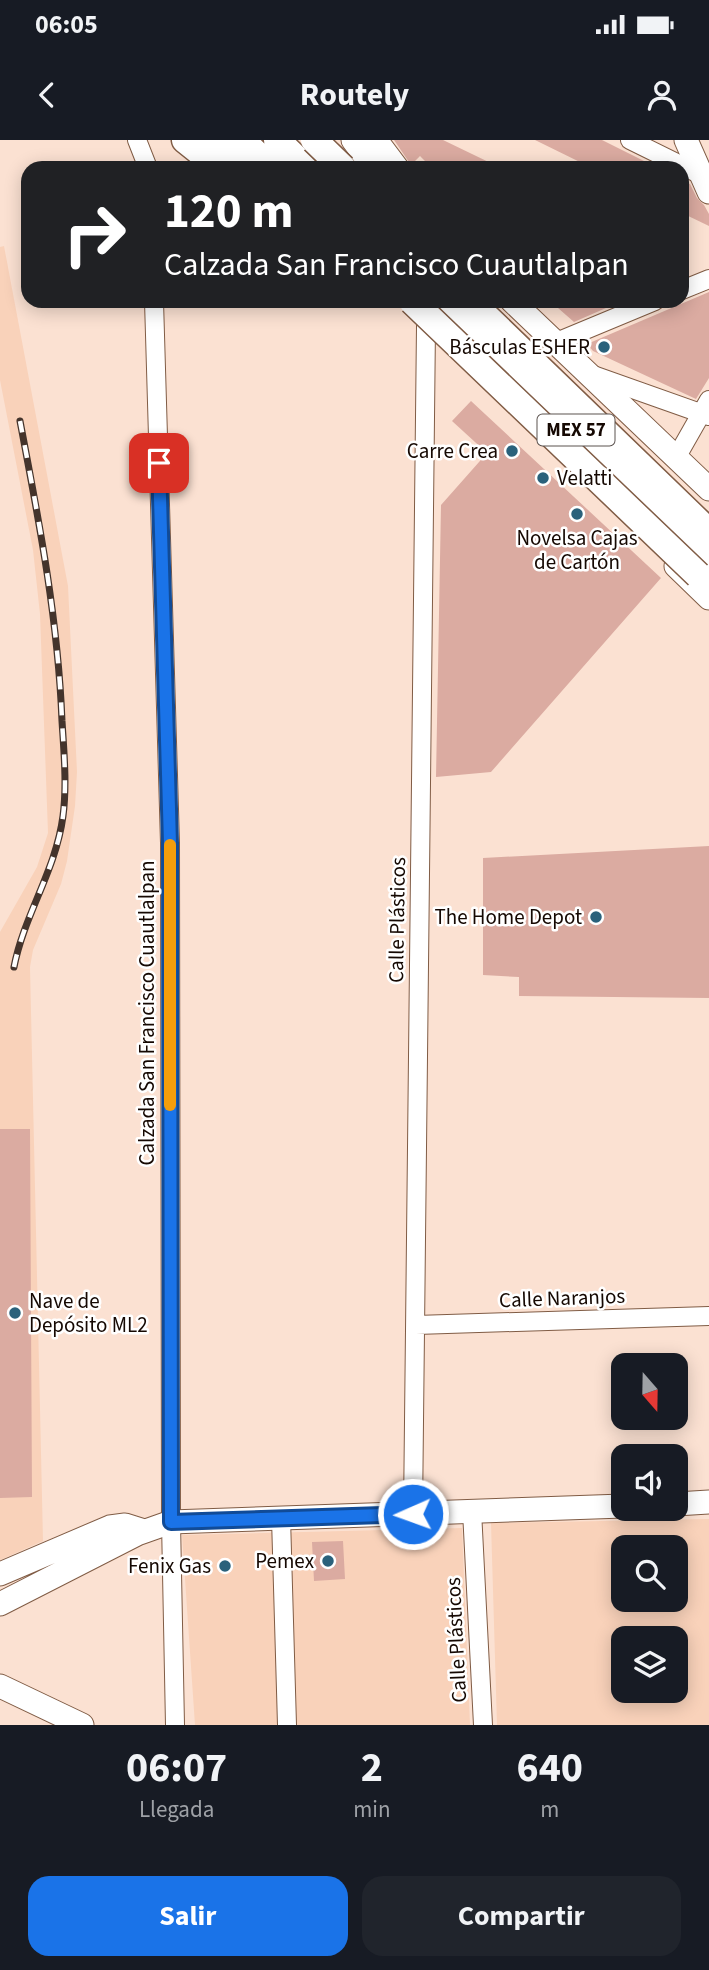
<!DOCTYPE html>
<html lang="es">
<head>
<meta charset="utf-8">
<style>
  :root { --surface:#171b24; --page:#20242c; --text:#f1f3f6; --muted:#9ea1a6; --accent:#1a73e8 }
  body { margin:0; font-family:"Source Sans 3",sans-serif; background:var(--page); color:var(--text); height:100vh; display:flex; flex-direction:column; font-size:26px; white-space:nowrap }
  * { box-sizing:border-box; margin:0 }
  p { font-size:23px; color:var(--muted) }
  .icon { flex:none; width:38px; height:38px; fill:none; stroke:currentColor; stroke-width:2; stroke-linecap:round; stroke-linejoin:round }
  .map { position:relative; height:1585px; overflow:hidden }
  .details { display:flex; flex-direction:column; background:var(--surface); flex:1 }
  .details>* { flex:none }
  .hud { position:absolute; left:21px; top:21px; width:668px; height:147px; border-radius:21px; box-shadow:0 4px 18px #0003; background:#202124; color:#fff; overflow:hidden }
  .needle { width:46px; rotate:160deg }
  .controls { position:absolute; left:611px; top:1213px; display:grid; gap:14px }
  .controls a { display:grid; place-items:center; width:77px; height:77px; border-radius:14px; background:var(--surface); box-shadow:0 4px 18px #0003; font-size:35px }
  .pin { position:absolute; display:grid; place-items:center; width:60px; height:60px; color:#fff; margin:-30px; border-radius:14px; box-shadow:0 4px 10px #0006 }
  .me { position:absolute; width:77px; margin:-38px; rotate:268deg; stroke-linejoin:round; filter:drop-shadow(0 0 5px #0008) }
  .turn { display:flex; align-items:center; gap:24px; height:147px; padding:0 28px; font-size:32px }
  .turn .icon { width:91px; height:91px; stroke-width:2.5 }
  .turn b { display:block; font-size:49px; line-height:60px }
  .eta { display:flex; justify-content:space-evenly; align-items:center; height:119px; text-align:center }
  .eta b { font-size:42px; font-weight:700; line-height:49px }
  .action { display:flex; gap:14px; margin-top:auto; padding:14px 28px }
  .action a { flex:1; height:80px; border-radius:21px; background:var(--accent); color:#fff; font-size:28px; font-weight:700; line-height:80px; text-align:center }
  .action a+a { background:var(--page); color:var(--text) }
  .status { display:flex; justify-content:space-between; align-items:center; height:49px; padding:0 35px; background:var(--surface); direction:ltr }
  .status svg { height:19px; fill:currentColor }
  header { display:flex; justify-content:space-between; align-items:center; height:91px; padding:0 28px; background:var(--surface); font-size:32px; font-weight:700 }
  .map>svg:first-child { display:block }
  .built { fill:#f9d2ba; fill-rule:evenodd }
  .building { fill:#dbaba1 }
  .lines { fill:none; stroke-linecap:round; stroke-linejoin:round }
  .minor-casing { stroke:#805c45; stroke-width:20 }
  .major-casing { stroke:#805c45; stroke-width:25 }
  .highway-casing { stroke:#805c45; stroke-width:29 }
  .minor { stroke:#fff; stroke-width:18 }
  .major { stroke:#fff; stroke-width:23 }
  .highway { stroke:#fff; stroke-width:26 }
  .rail-casing { stroke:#44342c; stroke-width:7 }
  .rail { stroke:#fff; stroke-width:4.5; stroke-dasharray:13; stroke-linecap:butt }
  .highway-bridge-casing { stroke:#805c45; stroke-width:29; stroke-linecap:butt }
  .highway-bridge { stroke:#fff; stroke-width:26 }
  .route-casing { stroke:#114b97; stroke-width:18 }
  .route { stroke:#1a73e8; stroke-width:12 }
  .slow { stroke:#f59e0b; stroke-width:12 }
  .poi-dot { fill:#2a617b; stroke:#fff; stroke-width:2.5 }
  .labels { text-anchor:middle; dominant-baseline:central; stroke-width:5; stroke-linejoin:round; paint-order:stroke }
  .shield { fill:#fff; stroke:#5b524e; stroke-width:2 }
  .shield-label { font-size:19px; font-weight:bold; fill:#150802 }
  .poi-label { font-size:21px; fill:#150802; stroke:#fff; text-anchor:end }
  .street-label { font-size:21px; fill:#150802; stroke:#fff }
</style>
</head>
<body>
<div class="status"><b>06:05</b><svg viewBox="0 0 49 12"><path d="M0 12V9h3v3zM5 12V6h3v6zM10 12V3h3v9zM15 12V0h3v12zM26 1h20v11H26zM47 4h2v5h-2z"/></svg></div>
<header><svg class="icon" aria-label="back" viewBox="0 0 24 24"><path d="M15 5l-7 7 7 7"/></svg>Routely<svg class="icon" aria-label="person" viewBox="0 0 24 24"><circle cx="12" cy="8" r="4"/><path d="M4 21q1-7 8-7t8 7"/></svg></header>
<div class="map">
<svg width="709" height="1585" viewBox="0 0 709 1585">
  <rect width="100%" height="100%" fill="#fbe1d2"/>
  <path class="built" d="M4,106L68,446L77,632L75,666L67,721L61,744L33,810L30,827L43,1401L0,1420V792L37,727L48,693L40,474L33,410L0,240V107Z
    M709,1379V1585H497L491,1383ZM623,1407H676V1460H623ZM623,1498H676V1550H623Z
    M462,1388L470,1585H195L182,1395Z"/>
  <path class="building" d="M394,0H443L501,28H432L420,16L411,25Z
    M535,0H602L658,28H592Z
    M682,40L690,44L697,58L704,65L709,74V86L682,73Z
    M709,152V238L696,259L593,211L587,204Z
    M550,161H622L574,182Z
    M471,261L661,438L491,632L436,637L441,365L487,313L452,281Z
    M709,706V858L519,856V837L483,835V718Z
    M0,989H30L32,1357L0,1358Z
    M343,1401L345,1439L314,1441L312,1402Z"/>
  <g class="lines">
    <defs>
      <path id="minor" d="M137,0L148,28
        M630,0L701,35
        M682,150L709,139
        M154,161L170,703L171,1382L175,1585
        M554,203L655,161
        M593,235L709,276
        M676,318L709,260
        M416,1185L709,1176
        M472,1371L483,1585
        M413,1373L426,186
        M281,1378L287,1585"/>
      <path id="major" d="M353,0L374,28
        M376,0L397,28
        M686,0L709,52
        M512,161L709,349
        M676,426L709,458
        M676,1364L709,1362
        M0,1434L110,1387L125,1385L144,1391
        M0,1464L137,1394L171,1382L623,1366
        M0,1546L82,1585"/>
      <path id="highway" d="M185,0L220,28
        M212,0L246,28
        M242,0L271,28
        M277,0L306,28
        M443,161L709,420
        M470,161L709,392"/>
    </defs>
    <use href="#minor" class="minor-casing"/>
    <use href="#major" class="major-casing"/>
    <use href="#highway" class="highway-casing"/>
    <use href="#minor" class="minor"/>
    <use href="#major" class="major"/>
    <use href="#highway" class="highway"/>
    <defs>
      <path id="rail" d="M14,827C24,775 56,730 63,676C67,645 64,613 62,581C58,479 39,381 20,281"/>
    </defs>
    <use href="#rail" class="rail-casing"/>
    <use href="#rail" class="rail"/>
    <defs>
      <path id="highway-bridge" d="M314,0L343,28
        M412,161L698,435"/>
    </defs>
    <use href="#highway-bridge" class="highway-bridge-casing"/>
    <use href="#highway-bridge" class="highway-bridge"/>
  </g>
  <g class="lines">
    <defs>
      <path id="route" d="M159,323L170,703L171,1382L413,1374"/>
    </defs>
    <use href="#route" class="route-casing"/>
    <use href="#route" class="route"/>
    <path class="slow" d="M170,705V965"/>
  </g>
  <g class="poi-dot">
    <circle cx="604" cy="207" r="7"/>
    <circle cx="512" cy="311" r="7"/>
    <circle cx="543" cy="338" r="7"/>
    <circle cx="577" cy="374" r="7"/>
    <circle cx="596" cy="777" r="7"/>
    <circle cx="15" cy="1173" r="7"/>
    <circle cx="328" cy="1421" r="7"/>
    <circle cx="225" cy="1426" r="7"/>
  </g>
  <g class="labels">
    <rect class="shield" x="537.5" y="274.5" width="77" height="31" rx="5"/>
    <g class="shield-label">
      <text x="576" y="290">MEX 57</text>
    </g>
    <g class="poi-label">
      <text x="590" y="207">Básculas ESHER</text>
      <text x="498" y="311">Carre Crea</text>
      <text x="557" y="338" text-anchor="start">Velatti</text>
      <text x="577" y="398" text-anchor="middle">Novelsa Cajas<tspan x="577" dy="24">de Cartón</tspan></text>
      <text x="582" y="777">The Home Depot</text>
      <text x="29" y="1161" text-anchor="start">Nave de<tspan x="29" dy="24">Depósito ML2</tspan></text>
      <text x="314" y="1421">Pemex</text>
      <text x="211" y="1426">Fenix Gas</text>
    </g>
    <g class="street-label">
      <text transform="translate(397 780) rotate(-89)">Calle Plásticos</text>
      <text transform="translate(147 873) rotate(-90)">Calzada San Francisco Cuautlalpan</text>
      <text transform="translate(562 1158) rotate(-2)">Calle Naranjos</text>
      <text transform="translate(456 1500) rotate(-93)">Calle Plásticos</text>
    </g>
  </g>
</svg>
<div class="controls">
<a><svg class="needle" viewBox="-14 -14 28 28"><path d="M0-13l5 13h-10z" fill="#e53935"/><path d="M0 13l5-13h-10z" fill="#9ea1a6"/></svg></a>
<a><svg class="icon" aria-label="sound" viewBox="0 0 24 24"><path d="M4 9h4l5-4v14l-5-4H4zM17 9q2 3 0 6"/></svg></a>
<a><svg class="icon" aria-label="search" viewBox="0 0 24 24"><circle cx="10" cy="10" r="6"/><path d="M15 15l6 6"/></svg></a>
<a><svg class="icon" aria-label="layers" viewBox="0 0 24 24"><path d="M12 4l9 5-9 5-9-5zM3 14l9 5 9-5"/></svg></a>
</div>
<div class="pin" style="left:159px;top:323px;background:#d93025"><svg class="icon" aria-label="arrive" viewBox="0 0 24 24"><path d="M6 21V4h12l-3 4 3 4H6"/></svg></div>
<svg class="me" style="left:413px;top:1374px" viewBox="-20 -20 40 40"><circle r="17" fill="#1a73e8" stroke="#fff" stroke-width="3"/><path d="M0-11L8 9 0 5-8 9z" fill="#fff"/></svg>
<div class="hud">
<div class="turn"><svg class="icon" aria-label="right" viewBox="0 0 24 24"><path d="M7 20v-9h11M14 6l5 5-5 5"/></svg><div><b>120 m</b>Calzada San Francisco Cuautlalpan</div></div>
</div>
</div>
<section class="details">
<div class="eta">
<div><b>06:07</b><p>Llegada</p></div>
<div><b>2</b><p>min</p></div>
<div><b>640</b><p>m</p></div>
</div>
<div class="action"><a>Salir</a><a>Compartir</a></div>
</section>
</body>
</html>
